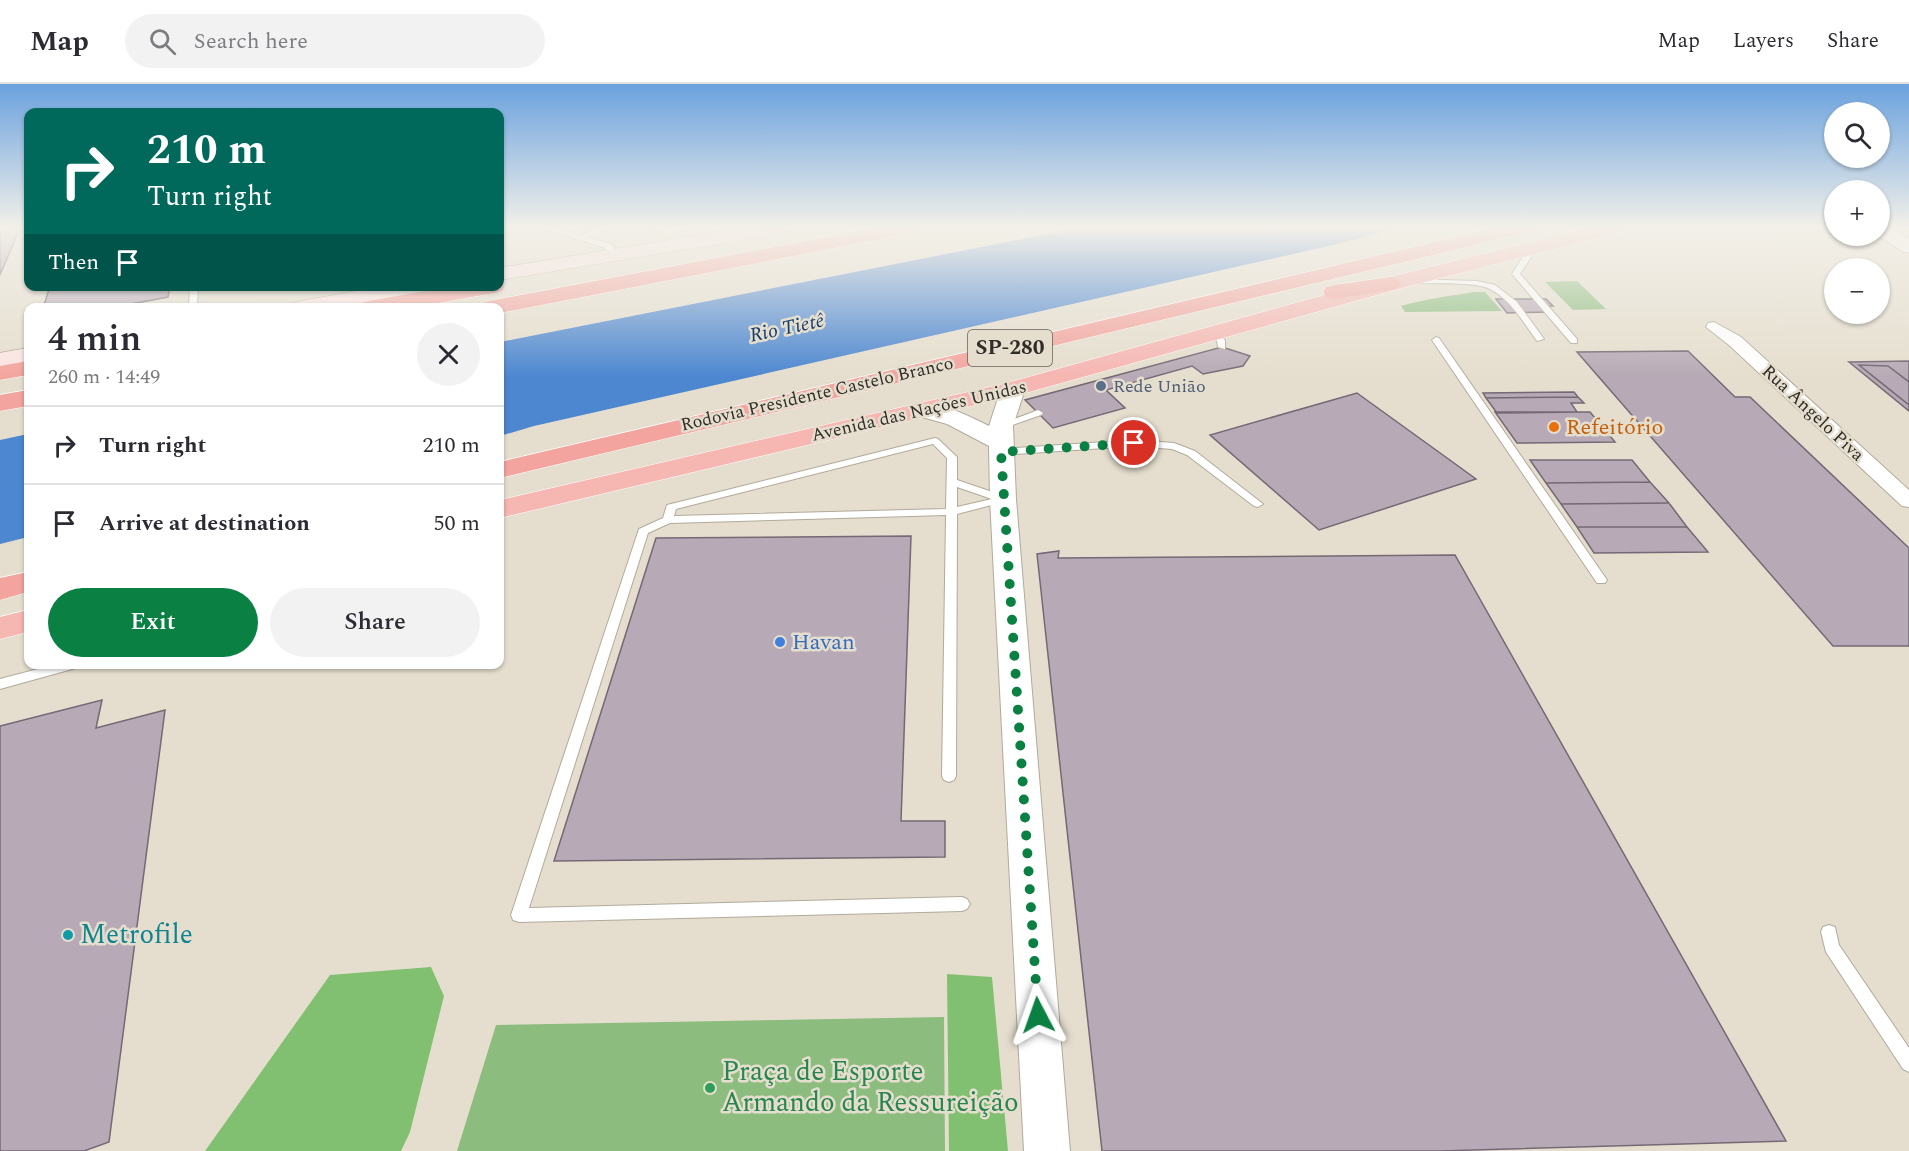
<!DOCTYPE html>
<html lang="en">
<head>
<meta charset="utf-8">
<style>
  :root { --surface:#fff; --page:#f2f2f3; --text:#2b2b33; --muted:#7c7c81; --line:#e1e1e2; --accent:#0b8043 }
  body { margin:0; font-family:Spectral,serif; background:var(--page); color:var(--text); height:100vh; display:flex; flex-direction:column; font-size:22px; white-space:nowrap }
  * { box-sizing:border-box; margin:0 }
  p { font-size:20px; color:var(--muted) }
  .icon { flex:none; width:33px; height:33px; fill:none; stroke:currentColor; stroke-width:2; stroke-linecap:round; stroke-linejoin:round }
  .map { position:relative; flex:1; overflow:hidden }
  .side { position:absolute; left:24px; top:219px; width:480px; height:366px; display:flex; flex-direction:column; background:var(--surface); border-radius:12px; box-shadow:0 2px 4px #0004 }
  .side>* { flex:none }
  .banner { position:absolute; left:24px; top:24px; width:480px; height:183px; border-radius:12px; box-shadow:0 2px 4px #0004; background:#00695c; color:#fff; overflow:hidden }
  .controls { position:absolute; left:1824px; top:18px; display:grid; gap:12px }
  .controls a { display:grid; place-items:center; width:66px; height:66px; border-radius:50%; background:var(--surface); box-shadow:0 2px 4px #0004; font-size:30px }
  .pin { position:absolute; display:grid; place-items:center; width:51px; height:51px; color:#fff; margin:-26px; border:3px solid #fff; border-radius:50%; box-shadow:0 2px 6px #0007 }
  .me { position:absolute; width:66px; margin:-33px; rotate:356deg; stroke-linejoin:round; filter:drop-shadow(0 0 4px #0008) }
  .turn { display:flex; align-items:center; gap:21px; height:126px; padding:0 24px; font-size:27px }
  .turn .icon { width:78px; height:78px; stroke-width:2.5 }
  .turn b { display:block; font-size:42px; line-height:51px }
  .then { display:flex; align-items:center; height:57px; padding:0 24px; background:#0003; gap:12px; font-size:22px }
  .round { display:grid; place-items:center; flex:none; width:63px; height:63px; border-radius:32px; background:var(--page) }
  .overview { display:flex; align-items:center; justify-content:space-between; height:102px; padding:0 24px }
  h1 { font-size:36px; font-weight:600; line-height:45px }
  .action { display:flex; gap:12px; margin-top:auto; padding:12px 24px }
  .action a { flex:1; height:69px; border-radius:36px; background:var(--accent); color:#fff; font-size:24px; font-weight:600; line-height:69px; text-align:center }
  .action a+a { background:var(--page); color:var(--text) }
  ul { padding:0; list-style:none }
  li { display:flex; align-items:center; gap:18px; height:78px; padding:0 24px; border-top:2px solid var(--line) }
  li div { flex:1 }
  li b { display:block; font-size:22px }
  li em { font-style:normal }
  header { display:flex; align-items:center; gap:36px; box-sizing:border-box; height:84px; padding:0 30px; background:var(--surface); border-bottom:2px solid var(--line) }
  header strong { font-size:28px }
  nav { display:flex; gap:33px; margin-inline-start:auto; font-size:21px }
  .search { width:420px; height:54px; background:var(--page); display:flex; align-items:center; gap:15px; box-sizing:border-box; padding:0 21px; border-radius:33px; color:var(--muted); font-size:22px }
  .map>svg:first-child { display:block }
  .green { fill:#8cbd7f }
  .forest { fill:#81c070 }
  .water { fill:#4d87d0 }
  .building { fill:#b7aab6; stroke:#746974; stroke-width:1.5 }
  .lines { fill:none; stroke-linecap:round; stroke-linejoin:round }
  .service-casing { stroke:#b1aa9b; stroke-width:2 }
  .minor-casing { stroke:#b1aa9b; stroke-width:2 }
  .tertiary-casing { stroke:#b1aa9b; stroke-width:2 }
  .secondary-casing { stroke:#b1aa9b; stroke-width:1 }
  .trunk-casing { stroke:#fff; stroke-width:1 }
  .motorway-casing { stroke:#fff; stroke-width:1 }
  .service { fill:#fff; fill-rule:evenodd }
  .minor { fill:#fff; fill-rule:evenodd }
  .tertiary { fill:#fff; fill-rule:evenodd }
  .secondary { fill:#fbe4e2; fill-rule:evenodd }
  .trunk { fill:#f6b6b2; fill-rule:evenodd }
  .motorway { fill:#f3a49e; fill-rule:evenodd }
  .route { stroke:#0b8043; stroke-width:10; stroke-dasharray:0 18 }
  .service-dot { fill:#5c6f8a; stroke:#e5dece; stroke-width:2 }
  .food-dot { fill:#e8710a; stroke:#e5dece; stroke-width:2 }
  .shop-dot { fill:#3f7fe0; stroke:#e5dece; stroke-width:2 }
  .culture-dot { fill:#0f9aa8; stroke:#e5dece; stroke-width:2 }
  .leisure-dot { fill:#2e9e5b; stroke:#e5dece; stroke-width:2 }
  .labels { text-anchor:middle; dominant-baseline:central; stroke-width:5; stroke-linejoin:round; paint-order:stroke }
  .far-service-label { font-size:18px; fill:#4e5e75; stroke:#e5dece; text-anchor:start }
  .far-street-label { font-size:18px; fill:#302d27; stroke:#e5dece }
  .far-water-label { font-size:20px; font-style:italic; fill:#153d6d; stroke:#e5dece }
  .shield { fill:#e5dece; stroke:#666259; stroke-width:1.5 }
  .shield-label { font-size:21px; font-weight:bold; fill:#302d27 }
  .food-label { font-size:22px; fill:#c56008; stroke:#e5dece; text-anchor:start }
  .shop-label { font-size:22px; fill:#366cbe; stroke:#e5dece; text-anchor:start }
  .near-culture-label { font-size:27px; fill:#0d838f; stroke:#e5dece; text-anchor:start }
  .near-leisure-label { font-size:27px; fill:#27864d; stroke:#e5dece; text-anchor:start }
</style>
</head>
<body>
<header>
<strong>Map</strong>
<div class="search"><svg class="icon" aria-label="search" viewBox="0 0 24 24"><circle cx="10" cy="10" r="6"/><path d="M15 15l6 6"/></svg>Search here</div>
<nav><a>Map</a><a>Layers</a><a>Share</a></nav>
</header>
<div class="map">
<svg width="1909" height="1067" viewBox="0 0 1909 1067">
  <rect width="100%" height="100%" fill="#e5dece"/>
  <path class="green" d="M1577,197L1606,225L1573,226L1545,198Z
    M1474,208H1485L1502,227L1405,228L1401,222C1425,215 1449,212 1474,208Z
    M944,933L945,1067H457L496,941Z"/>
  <path class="forest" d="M431,883L444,912L410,1048L401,1067H205L330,891Z
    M947,890L992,893L1008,1067H949Z"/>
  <path class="water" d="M1078,144H1397L1333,161L534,342L500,352V258Z
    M28,350V453L0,460V356Z"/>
  <path class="building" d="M0,144H20L0,191Z
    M50,202H170L168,213L109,224H43Z
    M1496,215H1546L1553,222H1543L1548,228L1507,229Z
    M1222,263L1250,272L1243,282L1203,290L1192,282L1106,306L1125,324L1053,344L1025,316Z
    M1688,267L1735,313H1750L1909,464V562H1833L1577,268Z
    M1909,277V327L1849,278Z
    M1859,281L1888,282L1909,298V321Z
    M1574,308L1578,313L1486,314L1483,309Z
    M1357,309L1476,395L1319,446L1210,351Z
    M1578,313L1584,319H1571L1577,328L1497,329L1486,314Z
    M1495,328H1590L1615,358L1517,359Z
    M1530,376H1632L1650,398L1546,399Z
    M1650,398L1669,419L1561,420L1546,399Z
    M1669,419L1687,443H1577L1561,420Z
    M1577,443H1687L1708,468L1594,469Z
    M911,452L901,737H945V773L554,777L656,454Z
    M1059,467L1058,474L1455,471L1786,1057L1439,1067H1102L1037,470Z
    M102,616L96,644L165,626L109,1058L84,1067H0V642Z"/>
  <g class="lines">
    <defs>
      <path id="service" d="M541,144H553L581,152L598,144H608L588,154L611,160L621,172L614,174L605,164Z
        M648,144H697L669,149Z
        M1530,162L1537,164L1520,190L1577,255V259H1571L1512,190Z
        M1407,195L1477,197L1495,201L1517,218L1544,255L1537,257C1523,238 1511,216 1490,205C1475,197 1429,200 1410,199L1406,197Z
        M190,202H198L197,224H189Z
        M1214,246L1225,256V265L1218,263L1217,257L1210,249Z
        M1436,253L1439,254L1605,493L1607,496L1605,499H1597L1432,256Z
        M1038,326L1043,329L1041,331L1001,345L996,342Z
        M935,354L938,355L957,373V396L1007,413L1008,415L1007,417L957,430L956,692L954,696L949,698L944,696L942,692L946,431L670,439L648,449L529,824L962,813L967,815L970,820L967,825L962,827L519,838L513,836L511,831L639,445L663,434L667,421ZM933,360L947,374L946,425L674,432L676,425ZM957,403L992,415L957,423Z
        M1134,356L1174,359L1195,367L1263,420L1258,423L1254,422L1187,371L1172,365L1134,362L1001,371L996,368L1001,365Z
        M57,580H82L76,584L0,605V595Z
        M1829,841L1835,843L1839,861L1909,964V988L1903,985L1826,868L1821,848L1823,843Z"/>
      <path id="minor" d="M1714,238L1741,253L1909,406V423L1902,422L1729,261L1706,243L1708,239Z"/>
      <path id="tertiary" d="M1880,144H1893L1909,155V169L1902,167L1879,152Z
        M1013,298L1021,300L1025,305L1013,342L1016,415L1070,1067H1024L990,415L989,362L947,340L915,331L911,326L915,321C938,315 968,332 989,342L1001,305L1005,300Z"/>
      <path id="secondary" d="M742,144L783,145L780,149L773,151L500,196V184Z
        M385,202H437L434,207L426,209L342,224H290L293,219L301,217Z
        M28,264V278L0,283V269Z"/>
      <path id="trunk" d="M764,144H792L789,148L773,151L766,149Z
        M1589,144H1624L1621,148L1398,205L1022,310L500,434V416L1007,299L1382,195Z
        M28,526V548L0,555V533Z"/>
      <path id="motorway" d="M874,144H916L913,148L906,150L500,229V224H478L481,219L489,217Z
        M1495,144H1531L1528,148L1521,150L500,394V378Z
        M1390,193L1398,195L1401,200L1398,205L1334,215L1326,213L1323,208L1326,203L1334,201Z
        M500,197L505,202L502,207L494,209L410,224H358L361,219L369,217L453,202H500Z
        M28,277V291L0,296V282Z
        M28,306V322L0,327V311Z
        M28,488V508L0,516V494Z"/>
    </defs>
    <use href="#service" class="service-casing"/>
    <use href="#minor" class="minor-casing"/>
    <use href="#tertiary" class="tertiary-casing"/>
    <use href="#secondary" class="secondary-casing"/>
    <use href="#trunk" class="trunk-casing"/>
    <use href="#motorway" class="motorway-casing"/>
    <use href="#service" class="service"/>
    <use href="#minor" class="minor"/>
    <use href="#tertiary" class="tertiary"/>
    <use href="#secondary" class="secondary"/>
    <use href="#trunk" class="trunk"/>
    <use href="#motorway" class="motorway"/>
  </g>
  <linearGradient id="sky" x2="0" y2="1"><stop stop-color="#6aa2de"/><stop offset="0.49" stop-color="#f3f0e9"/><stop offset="1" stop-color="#f3f0e9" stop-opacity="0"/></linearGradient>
  <rect width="1909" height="293" fill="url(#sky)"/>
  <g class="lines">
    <path class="route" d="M1038,931L1001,368L1134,359"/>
  </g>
  <circle class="service-dot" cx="1101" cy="302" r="6"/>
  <circle class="food-dot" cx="1554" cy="343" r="6"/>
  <circle class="shop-dot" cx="780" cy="558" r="6"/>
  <circle class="culture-dot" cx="68" cy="851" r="6"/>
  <circle class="leisure-dot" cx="710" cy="1004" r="6"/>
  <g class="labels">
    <g class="far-service-label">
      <text x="1113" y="302">Rede União</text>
    </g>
    <g class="far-street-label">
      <text transform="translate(817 310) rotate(-13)">Rodovia Presidente Castelo Branco</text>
      <text transform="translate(919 327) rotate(-13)">Avenida das Nações Unidas</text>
      <text transform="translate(1813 329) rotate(43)">Rua Ângelo Piva</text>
    </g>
    <g class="far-water-label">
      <text transform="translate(787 244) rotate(-12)">Rio Tietê</text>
    </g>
    <rect class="shield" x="968" y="246" width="84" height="36" rx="4.5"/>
    <g class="shield-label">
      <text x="1010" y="264">SP-280</text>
    </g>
    <g class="food-label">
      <text x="1566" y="343">Refeitório</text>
    </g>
    <g class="shop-label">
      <text x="792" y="558">Havan</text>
    </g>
    <g class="near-culture-label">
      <text x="80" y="851">Metrofile</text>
    </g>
    <g class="near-leisure-label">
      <text x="722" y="988">Praça de Esporte<tspan x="722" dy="31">Armando da Ressureição</tspan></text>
    </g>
  </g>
</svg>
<div class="controls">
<a><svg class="icon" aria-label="search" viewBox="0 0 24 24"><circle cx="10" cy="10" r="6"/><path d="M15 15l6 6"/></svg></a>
<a>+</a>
<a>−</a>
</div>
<div class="pin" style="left:1134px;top:359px;background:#d93025"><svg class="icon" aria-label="arrive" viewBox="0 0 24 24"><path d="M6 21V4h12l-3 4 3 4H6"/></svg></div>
<svg class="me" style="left:1038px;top:931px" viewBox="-20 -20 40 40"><path d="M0-17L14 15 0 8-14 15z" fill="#0b8043" stroke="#fff" stroke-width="4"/></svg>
<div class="banner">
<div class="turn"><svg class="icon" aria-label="right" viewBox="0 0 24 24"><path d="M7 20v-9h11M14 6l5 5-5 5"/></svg><div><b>210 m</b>Turn right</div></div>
<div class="then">Then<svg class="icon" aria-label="arrive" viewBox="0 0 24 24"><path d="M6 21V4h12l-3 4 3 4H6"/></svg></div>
</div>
<section class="side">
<div class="overview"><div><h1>4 min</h1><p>260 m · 14:49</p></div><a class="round"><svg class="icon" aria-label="close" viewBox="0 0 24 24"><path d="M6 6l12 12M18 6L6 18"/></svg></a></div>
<ul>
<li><svg class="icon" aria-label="right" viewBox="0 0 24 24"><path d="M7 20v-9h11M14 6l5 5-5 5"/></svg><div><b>Turn right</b></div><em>210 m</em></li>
<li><svg class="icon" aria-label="arrive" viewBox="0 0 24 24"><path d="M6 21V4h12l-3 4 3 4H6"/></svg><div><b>Arrive at destination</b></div><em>50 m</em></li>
</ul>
<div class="action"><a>Exit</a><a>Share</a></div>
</section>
</div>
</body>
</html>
